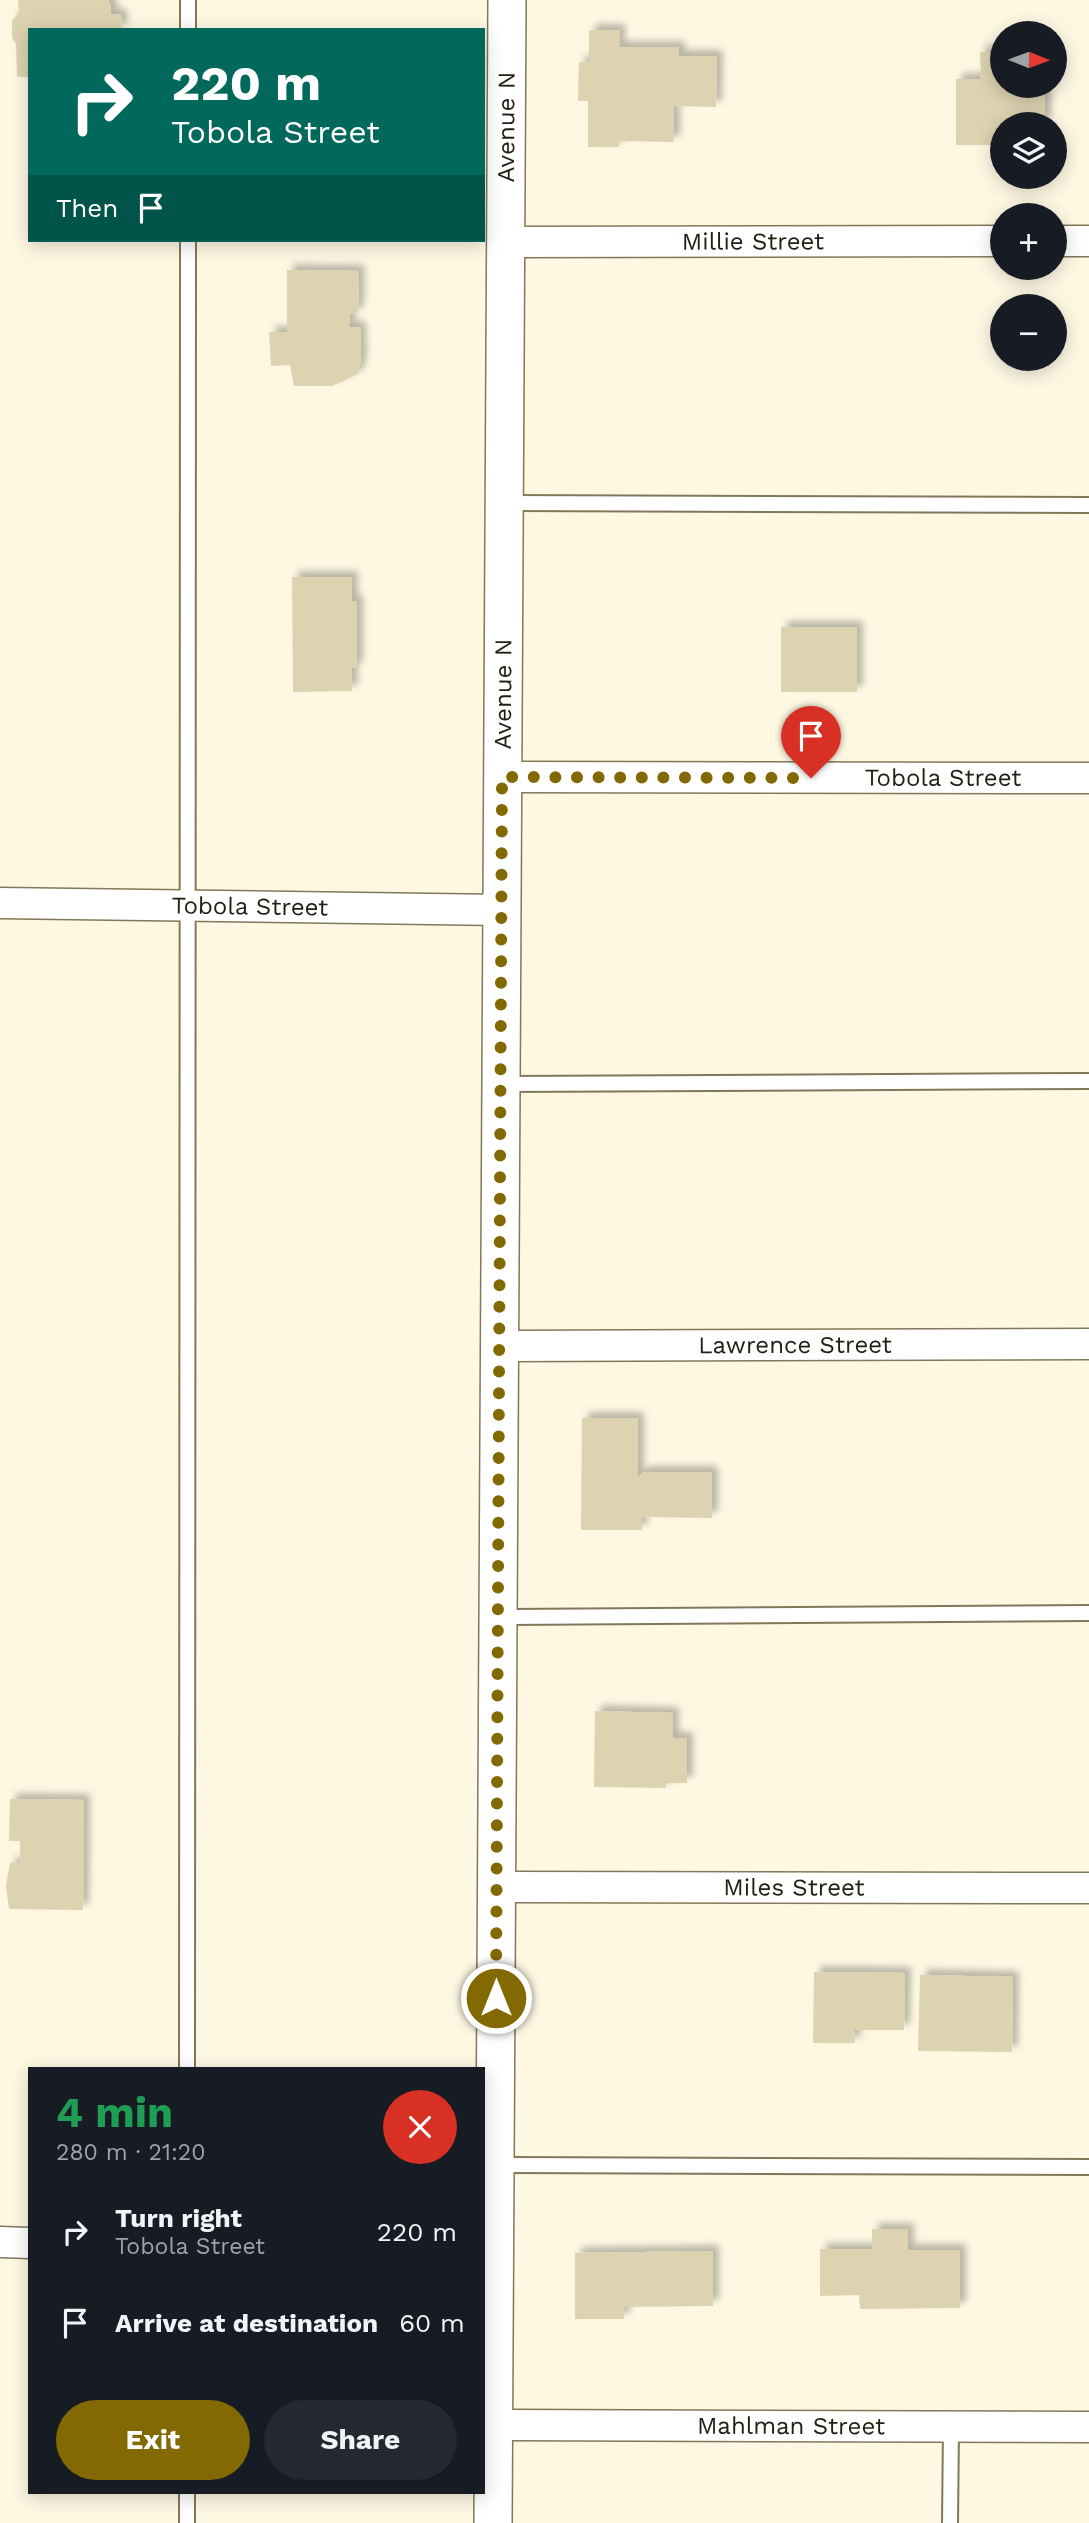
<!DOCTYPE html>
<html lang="en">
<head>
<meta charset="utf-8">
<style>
  :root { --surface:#171b24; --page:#242831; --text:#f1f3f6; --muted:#9ea1a6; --accent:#826901 }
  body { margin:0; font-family:"Work Sans",sans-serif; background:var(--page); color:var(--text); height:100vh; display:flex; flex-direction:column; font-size:26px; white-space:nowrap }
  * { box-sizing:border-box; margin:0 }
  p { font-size:23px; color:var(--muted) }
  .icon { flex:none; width:38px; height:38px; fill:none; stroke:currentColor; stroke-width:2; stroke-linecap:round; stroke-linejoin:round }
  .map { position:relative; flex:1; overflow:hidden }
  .drawer { position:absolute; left:28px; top:2067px; width:457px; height:427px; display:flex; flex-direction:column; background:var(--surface); border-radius:0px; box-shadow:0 4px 18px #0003 }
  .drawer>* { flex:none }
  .top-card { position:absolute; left:28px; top:28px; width:457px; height:214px; border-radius:0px; box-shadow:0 4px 18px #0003; background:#00695c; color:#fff; overflow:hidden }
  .needle { width:46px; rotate:91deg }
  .fabs { position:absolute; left:990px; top:21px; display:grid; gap:14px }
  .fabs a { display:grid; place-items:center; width:77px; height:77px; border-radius:50%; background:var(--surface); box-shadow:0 4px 18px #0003; font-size:35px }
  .pin { position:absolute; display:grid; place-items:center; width:60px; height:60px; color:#fff; margin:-72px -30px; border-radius:50% 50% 50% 0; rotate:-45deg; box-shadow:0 0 7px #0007 }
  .pin .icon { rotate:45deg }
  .me { position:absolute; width:77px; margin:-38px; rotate:0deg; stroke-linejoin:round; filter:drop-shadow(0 0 5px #0008) }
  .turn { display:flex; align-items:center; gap:24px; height:147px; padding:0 28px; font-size:32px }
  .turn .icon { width:91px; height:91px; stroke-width:2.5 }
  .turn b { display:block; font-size:49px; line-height:60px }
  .then { display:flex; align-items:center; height:66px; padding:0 28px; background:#0003; gap:14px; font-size:26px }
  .round { display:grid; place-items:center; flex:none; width:74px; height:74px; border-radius:37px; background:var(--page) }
  .head { display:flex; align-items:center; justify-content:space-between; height:119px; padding:0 28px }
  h1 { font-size:42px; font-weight:700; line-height:52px; color:#1e9e55 }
  .cta { display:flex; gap:14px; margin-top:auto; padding:14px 28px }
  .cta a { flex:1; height:80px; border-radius:42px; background:var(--accent); color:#fff; font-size:28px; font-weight:700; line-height:80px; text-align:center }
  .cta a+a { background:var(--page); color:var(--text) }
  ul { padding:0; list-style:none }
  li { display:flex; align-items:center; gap:21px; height:91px; padding:0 28px }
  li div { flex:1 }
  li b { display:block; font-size:26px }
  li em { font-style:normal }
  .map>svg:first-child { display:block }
  .building { fill:#ded3b1; filter:url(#shadow) }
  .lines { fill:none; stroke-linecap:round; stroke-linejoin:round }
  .service-casing { stroke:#827859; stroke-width:18 }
  .minor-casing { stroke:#827859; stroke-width:33 }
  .tertiary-casing { stroke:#827859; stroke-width:40 }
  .service { stroke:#fff; stroke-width:14 }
  .minor { stroke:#fff; stroke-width:30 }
  .tertiary { stroke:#fff; stroke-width:37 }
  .route { stroke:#826901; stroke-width:12; stroke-dasharray:0 21.6 }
  .labels { text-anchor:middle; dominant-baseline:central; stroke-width:5; stroke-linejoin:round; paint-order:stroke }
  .street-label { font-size:24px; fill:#221e11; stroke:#fff }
</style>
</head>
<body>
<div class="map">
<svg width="1089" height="2523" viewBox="0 0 1089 2523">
  <defs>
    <filter id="shadow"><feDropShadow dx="6" dy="-6" stdDeviation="3.5" flood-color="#0004"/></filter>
  </defs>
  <rect width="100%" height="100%" fill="#fef8e3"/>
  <path class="building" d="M18,0H108L111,6V14L121,15L122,30H30V77H17L16,44L12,38V21L19,12Z
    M589,30H620L619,47H679V56H717L716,107L674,106V142L619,141V147H588V101H578L579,62H589Z
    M980,52H1003V86H1045V124H1003V145H956V79H981Z
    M287,270L359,271L358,313L350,314L349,327H360L361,359L358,374L332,386H294L290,365L271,366L269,332H287Z
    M292,577H352V601H357V668H352V691L293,692Z
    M781,627H857V692H781Z
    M582,1418H638V1477L643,1472H712V1518L642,1517V1530H581Z
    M595,1711L673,1713V1738H687V1783H666V1788L594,1787Z
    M10,1799L84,1800L83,1910L9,1909L6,1886L10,1863H20V1841H9Z
    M814,1972L905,1973L904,2030H854L855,2043H813Z
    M920,1975L1013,1977L1012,2052L918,2051Z
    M872,2229H908V2250H960V2308L860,2309L859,2295L820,2296V2249H872Z
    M713,2251V2306L624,2307V2319H575V2253Z"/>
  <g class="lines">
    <defs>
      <path id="service" d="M188,30V0
        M506,503L1089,505
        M502,1084L1089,1081
        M499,1617L1089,1613
        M187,2068L188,240
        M495,2165L1089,2167
        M187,2492V2523
        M950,2523L951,2427"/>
      <g id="minor">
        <path d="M1055,241H1089"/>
        <path id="s1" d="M505,242L1003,241"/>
        <path id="s2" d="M502,777L1089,778"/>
        <path id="s3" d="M0,903L502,910"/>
        <path id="s4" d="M499,1346L1089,1344"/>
        <path id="s5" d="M496,1887L1089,1888"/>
        <path d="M0,2242L30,2243"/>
        <path id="s6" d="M493,2425L1089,2427"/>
      </g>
      <g id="tertiary">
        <path id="s7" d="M493,2523L507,0"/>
      </g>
    </defs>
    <use href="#service" class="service-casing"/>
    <use href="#minor" class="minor-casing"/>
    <use href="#tertiary" class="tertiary-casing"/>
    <use href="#service" class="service"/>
    <use href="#minor" class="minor"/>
    <use href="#tertiary" class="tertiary"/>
  </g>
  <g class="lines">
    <path class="route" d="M496,1998L502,777L811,778"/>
  </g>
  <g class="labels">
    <g class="street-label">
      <text stroke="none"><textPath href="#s7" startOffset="2396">Avenue N</textPath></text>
      <text stroke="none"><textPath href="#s1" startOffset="248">Millie Street</textPath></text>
      <text stroke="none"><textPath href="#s7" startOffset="1829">Avenue N</textPath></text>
      <text stroke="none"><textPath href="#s2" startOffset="441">Tobola Street</textPath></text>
      <text stroke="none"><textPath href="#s3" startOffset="250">Tobola Street</textPath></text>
      <text stroke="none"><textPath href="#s4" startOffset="296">Lawrence Street</textPath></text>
      <text stroke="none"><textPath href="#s5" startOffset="298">Miles Street</textPath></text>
      <text stroke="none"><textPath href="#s6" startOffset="298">Mahlman Street</textPath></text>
    </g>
  </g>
</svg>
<div class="fabs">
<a><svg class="needle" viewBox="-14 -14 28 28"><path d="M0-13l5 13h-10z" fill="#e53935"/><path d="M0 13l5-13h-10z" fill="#9ea1a6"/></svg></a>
<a><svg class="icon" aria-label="layers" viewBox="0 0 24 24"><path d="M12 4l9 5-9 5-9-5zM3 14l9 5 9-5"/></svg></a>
<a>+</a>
<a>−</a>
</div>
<div class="pin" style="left:811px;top:778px;background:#d93025"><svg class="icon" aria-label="arrive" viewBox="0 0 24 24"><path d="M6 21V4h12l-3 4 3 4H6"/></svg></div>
<svg class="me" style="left:496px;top:1998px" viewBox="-20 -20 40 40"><circle r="17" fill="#826901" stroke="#fff" stroke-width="3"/><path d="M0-11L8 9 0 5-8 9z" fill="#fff"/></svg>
<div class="top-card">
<div class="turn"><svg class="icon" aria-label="right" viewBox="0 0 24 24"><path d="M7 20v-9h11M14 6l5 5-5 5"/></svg><div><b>220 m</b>Tobola Street</div></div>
<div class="then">Then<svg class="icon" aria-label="arrive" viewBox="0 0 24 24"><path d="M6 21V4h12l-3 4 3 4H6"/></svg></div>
</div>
<section class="drawer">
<div class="head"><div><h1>4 min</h1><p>280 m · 21:20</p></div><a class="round" style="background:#d93025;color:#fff"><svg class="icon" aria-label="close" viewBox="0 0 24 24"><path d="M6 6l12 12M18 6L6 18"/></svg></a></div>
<ul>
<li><svg class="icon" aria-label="right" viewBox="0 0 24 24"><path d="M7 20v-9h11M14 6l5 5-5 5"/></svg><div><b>Turn right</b><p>Tobola Street</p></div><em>220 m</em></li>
<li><svg class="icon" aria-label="arrive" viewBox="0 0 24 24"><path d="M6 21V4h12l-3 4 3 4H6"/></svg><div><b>Arrive at destination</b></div><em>60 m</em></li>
</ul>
<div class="cta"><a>Exit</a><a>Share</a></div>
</section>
</div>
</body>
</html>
